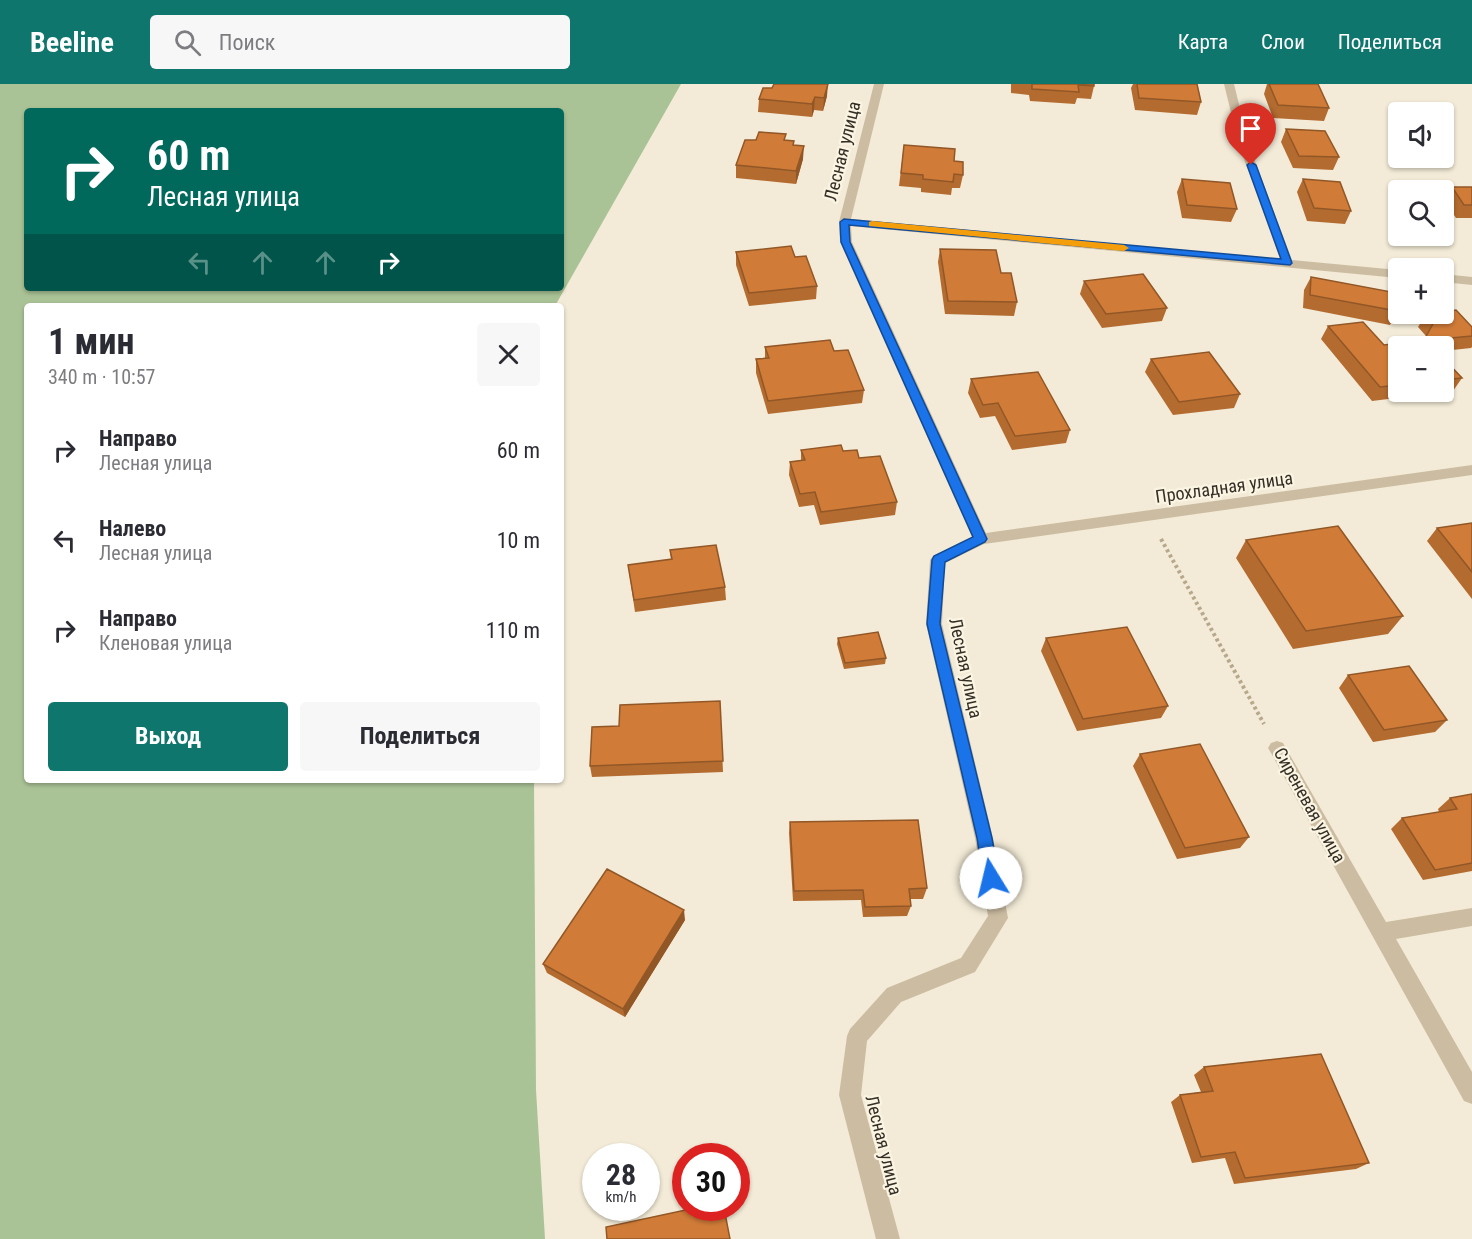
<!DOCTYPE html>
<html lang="ru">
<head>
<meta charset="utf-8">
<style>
  :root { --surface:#fff; --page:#f7f7f7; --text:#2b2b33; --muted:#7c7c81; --accent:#0f766e }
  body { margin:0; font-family:"Roboto Condensed",sans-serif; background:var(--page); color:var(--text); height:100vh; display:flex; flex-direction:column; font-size:22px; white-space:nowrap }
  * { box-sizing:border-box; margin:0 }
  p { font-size:20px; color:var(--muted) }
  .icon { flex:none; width:33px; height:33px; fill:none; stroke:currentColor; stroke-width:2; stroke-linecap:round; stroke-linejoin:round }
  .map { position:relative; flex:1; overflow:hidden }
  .details { position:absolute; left:24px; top:219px; width:540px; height:480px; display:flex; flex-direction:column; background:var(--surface); border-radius:6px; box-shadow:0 2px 4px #0004 }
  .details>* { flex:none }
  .guide { position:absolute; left:24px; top:24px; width:540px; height:183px; border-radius:6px; box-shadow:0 2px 4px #0004; background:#00695c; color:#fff; overflow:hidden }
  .tools { position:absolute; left:1388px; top:18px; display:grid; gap:12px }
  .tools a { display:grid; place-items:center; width:66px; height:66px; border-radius:6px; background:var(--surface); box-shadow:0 2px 4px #0004; font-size:30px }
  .speed { position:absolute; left:582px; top:1059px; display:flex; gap:12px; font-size:30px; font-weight:700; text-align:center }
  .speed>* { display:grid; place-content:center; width:78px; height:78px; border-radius:50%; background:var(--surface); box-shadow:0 2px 4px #0004; line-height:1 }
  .speed small { font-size:15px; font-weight:400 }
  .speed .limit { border:9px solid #d22; background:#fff; color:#111 }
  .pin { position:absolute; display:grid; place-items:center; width:51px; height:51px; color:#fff; margin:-62px -26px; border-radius:50% 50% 50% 0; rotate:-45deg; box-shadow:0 0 6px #0007 }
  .pin .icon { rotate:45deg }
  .me { position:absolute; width:66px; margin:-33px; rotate:351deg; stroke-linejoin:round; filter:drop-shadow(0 0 4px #0008) }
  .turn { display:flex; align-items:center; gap:21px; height:126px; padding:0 24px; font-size:27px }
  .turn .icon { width:78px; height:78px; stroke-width:2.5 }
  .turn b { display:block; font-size:42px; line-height:51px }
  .lanes { display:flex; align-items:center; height:57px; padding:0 24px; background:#0003; justify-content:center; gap:30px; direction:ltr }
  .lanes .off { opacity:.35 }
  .round { display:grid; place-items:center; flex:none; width:63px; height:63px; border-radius:6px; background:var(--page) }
  .summary { display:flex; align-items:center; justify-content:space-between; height:102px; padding:0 24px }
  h1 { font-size:36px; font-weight:700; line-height:45px }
  .button { display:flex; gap:12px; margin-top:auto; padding:12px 24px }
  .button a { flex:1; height:69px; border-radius:6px; background:var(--accent); color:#fff; font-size:24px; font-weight:700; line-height:69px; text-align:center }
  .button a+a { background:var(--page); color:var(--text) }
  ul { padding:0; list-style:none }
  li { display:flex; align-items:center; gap:18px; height:90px; padding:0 24px }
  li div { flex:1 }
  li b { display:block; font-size:22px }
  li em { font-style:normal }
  header { display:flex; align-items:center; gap:36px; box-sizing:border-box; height:84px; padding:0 30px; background:var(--accent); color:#fff }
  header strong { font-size:28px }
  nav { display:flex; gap:33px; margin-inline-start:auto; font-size:21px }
  .search { width:420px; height:54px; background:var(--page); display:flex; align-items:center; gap:15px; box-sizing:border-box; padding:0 21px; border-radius:6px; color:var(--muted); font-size:22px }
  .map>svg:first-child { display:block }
  .green { fill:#aac396; fill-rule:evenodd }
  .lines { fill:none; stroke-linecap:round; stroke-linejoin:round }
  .path { stroke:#b7a88c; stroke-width:4; stroke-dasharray:3 3; stroke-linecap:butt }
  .minor { fill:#ccbda2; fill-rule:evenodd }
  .wall { fill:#b36b30 }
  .shaded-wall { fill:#925727 }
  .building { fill:#d07c38; stroke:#925727; stroke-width:1.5 }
  .route { fill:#1a73e8; stroke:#114b97; stroke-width:1.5 }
  .slow { fill:#f59e0b }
  .labels { text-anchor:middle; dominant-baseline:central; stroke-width:4.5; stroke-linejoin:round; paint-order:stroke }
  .street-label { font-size:18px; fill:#352e25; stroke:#faf4e3 }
</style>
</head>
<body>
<header>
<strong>Beeline</strong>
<div class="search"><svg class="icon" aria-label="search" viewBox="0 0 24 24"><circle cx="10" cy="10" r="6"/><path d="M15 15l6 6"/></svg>Поиск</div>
<nav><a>Карта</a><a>Слои</a><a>Поделиться</a></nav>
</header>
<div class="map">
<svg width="1472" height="1155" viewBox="0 0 1472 1155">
  <rect width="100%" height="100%" fill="#f3ebd7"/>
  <path class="green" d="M0,0H681L555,222H27V696H534L536,1006L545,1155H0ZM27,27H561V204H27Z"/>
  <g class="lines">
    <path class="path" d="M1161,455L1264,640"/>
    <path class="minor" d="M874,0H884L851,135L1280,175L1239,61L1224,0H1234L1249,61L1292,176L1398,186V194L851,142L852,158L986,449L1472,381V391L984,460L945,479L942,540L993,754L1008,834L975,888L901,918L867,957L861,1011L900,1155H876L839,1011L847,952L850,945L887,904L961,874L988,832L975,754L926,540L930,476L933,472L972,453L840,158L839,138Z
      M1443,190L1472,193V201L1443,198Z
      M1277,657L1283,659L1386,838L1472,824V842L1396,855L1472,988V1020L1464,1017L1271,669L1268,664L1271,659Z"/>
  </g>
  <path class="wall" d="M1011,0H1094V2L1091,15L1077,14L1075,20L1030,17L1029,11L1011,9Z
    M1133,0H1197L1201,18L1197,31L1135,26L1131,4Z
    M1267,0H1318L1329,24L1324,37L1273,34L1264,10Z
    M827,12L823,27L814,26L812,33L758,28L759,15Z
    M1286,45L1339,73L1333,86L1293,84L1281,58Z
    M756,56H786L794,61L803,75L796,100L736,94V81Z
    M904,61L963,91L960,104H952L951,111L921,108V104L899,102Z
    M1182,95L1237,125L1231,138L1182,134L1177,108Z
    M1303,95L1351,127L1345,140L1307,137L1297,108Z
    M1452,103H1472V134H1456L1444,116Z
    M940,165L1001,189L1017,218L1014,232L945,230L938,178Z
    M736,168L795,173L817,202L816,215L749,222L736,181Z
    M1311,193L1397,227L1390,241L1303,224L1304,206Z
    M1084,197L1167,224L1162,237L1102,244L1080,210Z
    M1426,230L1472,243V263L1471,264L1443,267L1398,262V308H1443V274L1462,294L1453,307L1372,317L1321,255L1328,242L1384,261L1423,256L1426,252L1418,243Z
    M765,263L834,267L864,306L862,319L768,330L756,289V275H765Z
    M1151,275L1240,310L1234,324L1173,331L1145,288Z
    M971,295L1070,346L1066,359L1012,366L995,332L980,334L968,309Z
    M801,366L843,367L859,374L897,418L895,431L820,441L814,421L799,423L789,391L790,378L801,376Z
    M1472,439V515L1427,457L1437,444Z
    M1246,456L1403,532L1388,550L1293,565L1236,474Z
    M670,466L725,503L726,516L635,528L628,481L671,476Z
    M838,554L886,574L885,580L844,585L837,560Z
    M1046,554L1168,622L1161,634L1077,647L1041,567Z
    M1348,591L1447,636L1435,648L1373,658L1339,604Z
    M720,617L723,688L592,693L590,682L619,642Z
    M1140,670L1249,753L1240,764L1177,775L1133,682Z
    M1472,710V787L1423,796L1391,745L1402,734L1439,728L1438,725L1450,714Z
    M790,738L927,804L923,815H910L911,822L907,832L863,833L861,816L793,817L789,749Z
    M685,836L625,933L547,889L543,880Z
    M1204,983L1369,1079L1356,1085L1234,1100L1225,1074L1192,1079L1171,1018L1180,1011L1201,1008L1194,991Z"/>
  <path class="shaded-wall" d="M828,0L827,12L823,27L824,14Z
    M815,13L814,26L812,33V20Z
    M804,62L803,75L796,100V87Z
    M684,826L685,836L625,933L623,925Z"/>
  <path class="building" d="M774,0H828L824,14L815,13L812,20L759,15L763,4H772Z
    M1032,0H1094V2L1078,1L1079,8L1032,5Z
    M1137,0H1197L1201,18L1139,14Z
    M1269,0H1318L1329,24L1278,21Z
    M1286,45L1325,47L1339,73L1299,72Z
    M759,48L786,50L784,56L794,57L793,61L804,62L796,87L736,81L745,56H756Z
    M904,61L955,65L954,77L963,78V91L954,90L953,98L923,95V91L901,89Z
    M1182,95L1230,99L1237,125L1187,121Z
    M1303,95L1340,98L1351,127L1314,124Z
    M1452,103H1472V121H1464Z
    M791,162L795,173L806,172L817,202L749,209L736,168Z
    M940,165L996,166L1001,189H1011L1017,218L948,217Z
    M1143,190L1167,224L1106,230L1084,197Z
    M1311,193L1397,209V227L1310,211Z
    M1456,226L1472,243V252L1451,254L1443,268V262H1398V301L1380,303L1328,242L1363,238L1384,261L1424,256L1434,238L1426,230H1443V228Z
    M830,256L834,267L848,266L864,306L768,317L756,275L769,274L765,263Z
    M1209,268L1240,310L1179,318L1151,275Z
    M1443,274L1462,294L1443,296Z
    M1038,288L1070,346L1015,352L998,319L983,321L971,295Z
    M841,361L843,367L857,366L859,374L880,372L897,418L821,428L815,408L800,410L790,378L805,376L801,366Z
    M1472,439V488L1437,444Z
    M1338,442L1403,532L1306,547L1246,456Z
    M716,461L725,503L634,516L628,481L672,475L670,466Z
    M1127,543L1168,622L1083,635L1046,554Z
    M878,548L886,574L845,579L838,554Z
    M1409,582L1447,636L1384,646L1348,591Z
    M720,617L723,677L590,682L592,643L619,642L620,621Z
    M1200,660L1249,753L1185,764L1140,670Z
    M1472,710V779L1435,786L1402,734L1457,725L1450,714Z
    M918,736L927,804L909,805L911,822L865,823L863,806L794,807L790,738Z
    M607,785L684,826L623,925L543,880Z
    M1321,970L1369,1079L1245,1094L1235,1068L1201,1073L1180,1011L1213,1007L1204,983Z
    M695,1124H724L730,1155H607L606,1143Z"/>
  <path class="route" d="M1251,78L1256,81L1292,179L1290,181L849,141L850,158L987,455L985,458L945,478L940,540L992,754L999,794L997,799L991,801L985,799L983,794L977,754L927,540L932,476L934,472L973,453L841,158L840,138L844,135L1281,175L1247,81Z"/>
  <path class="slow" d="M872,137L1124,161L1129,164L1124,167L869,142V138Z"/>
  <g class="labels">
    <g class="street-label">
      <text transform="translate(842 67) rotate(-76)">Лесная улица</text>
      <text transform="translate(1224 403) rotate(-8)">Прохладная улица</text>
      <text transform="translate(966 584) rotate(78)">Лесная улица</text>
      <text transform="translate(1310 721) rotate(61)">Сиреневая улица</text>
      <text transform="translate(884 1061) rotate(76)">Лесная улица</text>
    </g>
  </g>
</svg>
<div class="tools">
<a><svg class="icon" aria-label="sound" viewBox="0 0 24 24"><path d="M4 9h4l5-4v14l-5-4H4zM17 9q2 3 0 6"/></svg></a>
<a><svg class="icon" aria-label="search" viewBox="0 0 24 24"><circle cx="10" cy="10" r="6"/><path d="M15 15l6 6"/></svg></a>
<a>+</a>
<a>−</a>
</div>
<div class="speed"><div>28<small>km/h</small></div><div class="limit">30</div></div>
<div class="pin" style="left:1251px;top:81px;background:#d93025"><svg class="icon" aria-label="arrive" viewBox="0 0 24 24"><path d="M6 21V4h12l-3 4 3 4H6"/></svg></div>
<svg class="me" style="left:991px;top:794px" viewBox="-20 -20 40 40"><circle r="19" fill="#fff"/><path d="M0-13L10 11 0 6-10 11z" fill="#1a73e8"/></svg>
<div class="guide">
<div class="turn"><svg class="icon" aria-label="right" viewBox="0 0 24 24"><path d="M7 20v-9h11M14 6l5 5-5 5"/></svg><div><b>60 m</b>Лесная улица</div></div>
<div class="lanes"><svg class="icon off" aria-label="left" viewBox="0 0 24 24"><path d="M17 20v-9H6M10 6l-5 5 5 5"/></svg><svg class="icon off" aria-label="ahead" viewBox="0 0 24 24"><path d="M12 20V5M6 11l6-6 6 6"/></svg><svg class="icon off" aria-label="ahead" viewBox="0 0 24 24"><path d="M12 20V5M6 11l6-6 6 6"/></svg><svg class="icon" aria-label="right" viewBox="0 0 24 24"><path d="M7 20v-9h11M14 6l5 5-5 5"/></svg></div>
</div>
<section class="details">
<div class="summary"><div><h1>1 мин</h1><p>340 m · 10:57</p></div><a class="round"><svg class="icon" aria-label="close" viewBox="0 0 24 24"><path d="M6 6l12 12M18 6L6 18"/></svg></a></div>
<ul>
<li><svg class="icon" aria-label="right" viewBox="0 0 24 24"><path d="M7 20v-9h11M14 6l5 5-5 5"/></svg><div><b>Направо</b><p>Лесная улица</p></div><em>60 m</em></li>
<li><svg class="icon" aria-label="left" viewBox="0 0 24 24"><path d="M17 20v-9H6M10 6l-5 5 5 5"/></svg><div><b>Налево</b><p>Лесная улица</p></div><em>10 m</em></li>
<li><svg class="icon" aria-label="right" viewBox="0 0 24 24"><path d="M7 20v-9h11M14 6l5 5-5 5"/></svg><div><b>Направо</b><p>Кленовая улица</p></div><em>110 m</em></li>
</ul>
<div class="button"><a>Выход</a><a>Поделиться</a></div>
</section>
</div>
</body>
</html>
